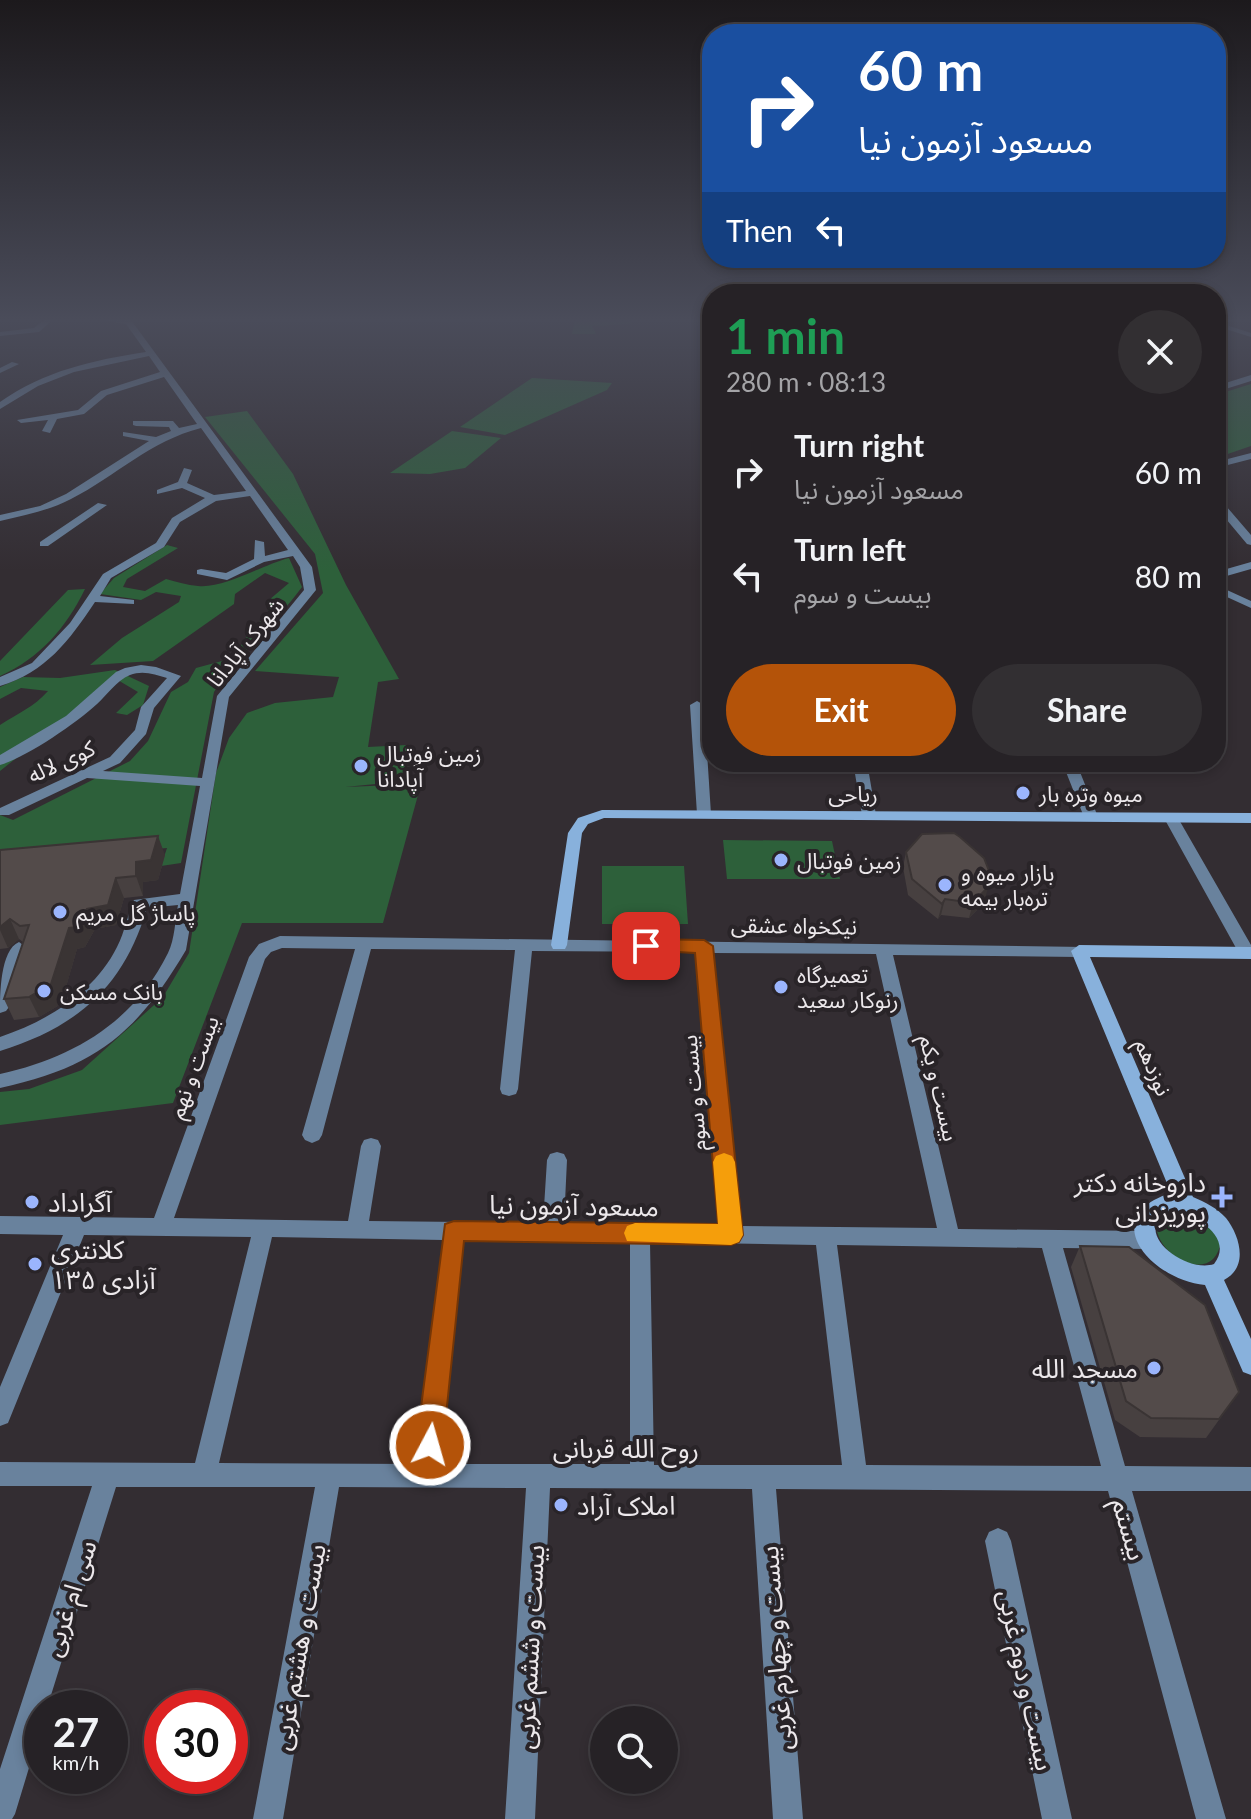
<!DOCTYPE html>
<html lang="en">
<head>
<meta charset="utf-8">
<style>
  :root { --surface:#262226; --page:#322f32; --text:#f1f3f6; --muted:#a4a4a7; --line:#423f43; --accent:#b45309 }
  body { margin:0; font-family:Lato,"Noto Sans Arabic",sans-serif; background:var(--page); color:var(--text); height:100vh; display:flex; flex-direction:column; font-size:30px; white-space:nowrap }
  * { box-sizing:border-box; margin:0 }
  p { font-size:26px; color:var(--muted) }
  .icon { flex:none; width:44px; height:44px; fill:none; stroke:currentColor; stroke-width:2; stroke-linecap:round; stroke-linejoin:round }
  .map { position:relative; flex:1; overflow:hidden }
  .side { position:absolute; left:702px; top:284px; width:524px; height:488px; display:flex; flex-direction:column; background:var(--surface); border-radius:32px; box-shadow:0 4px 12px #0003,0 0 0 2px var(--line) }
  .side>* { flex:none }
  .hud { position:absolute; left:702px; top:24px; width:524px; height:244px; border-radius:32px; box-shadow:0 4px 12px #0003,0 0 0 2px var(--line); background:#1a4fa0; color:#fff; overflow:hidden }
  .fabs { position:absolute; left:590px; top:1706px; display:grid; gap:16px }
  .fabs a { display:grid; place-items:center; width:88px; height:88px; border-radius:50%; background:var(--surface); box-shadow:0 4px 12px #0003,0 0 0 2px var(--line); font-size:40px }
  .speed { position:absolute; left:24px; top:1690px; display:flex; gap:16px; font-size:40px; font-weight:700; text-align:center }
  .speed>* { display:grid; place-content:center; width:104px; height:104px; border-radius:50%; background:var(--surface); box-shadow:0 4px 12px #0003,0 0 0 2px var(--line); line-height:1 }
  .speed small { font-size:20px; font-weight:400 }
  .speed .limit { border:12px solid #d22; background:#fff; color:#111 }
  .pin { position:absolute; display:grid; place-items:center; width:68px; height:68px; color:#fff; margin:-34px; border-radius:16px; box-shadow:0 4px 12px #0006 }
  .me { position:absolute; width:88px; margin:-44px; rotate:6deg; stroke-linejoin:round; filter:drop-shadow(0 0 6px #0008) }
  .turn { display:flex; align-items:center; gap:28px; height:168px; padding:0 24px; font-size:36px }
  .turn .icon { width:104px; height:104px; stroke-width:2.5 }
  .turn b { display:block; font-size:56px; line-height:68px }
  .then { display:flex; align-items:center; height:76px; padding:0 24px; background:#0003; gap:16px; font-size:30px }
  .round { display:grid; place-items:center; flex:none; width:84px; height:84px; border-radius:42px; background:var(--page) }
  .head { display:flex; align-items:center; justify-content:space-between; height:136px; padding:0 24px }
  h1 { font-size:48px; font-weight:700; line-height:60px; color:#1e9e55 }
  .action { display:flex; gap:16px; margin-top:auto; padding:16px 24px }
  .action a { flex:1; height:92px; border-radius:48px; background:var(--accent); color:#fff; font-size:32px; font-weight:700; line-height:92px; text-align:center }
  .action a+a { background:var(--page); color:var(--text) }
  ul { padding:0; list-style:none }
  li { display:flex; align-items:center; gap:24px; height:104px; padding:0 24px }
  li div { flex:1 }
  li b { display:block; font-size:30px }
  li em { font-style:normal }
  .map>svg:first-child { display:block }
  .green { fill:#2d603a }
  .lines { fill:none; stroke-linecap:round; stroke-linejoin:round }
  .street { fill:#69829d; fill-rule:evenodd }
  .secondary { fill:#88b1dc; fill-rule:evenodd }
  .wall { fill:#474040 }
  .shaded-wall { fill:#3a3434 }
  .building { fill:#534b4a; stroke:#3a3434; stroke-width:2 }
  .route { fill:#b45309; stroke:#753606; stroke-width:2 }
  .slow { fill:#f59e0b }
  .poi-dot { fill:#9bb5fd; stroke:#292428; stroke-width:3 }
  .labels { text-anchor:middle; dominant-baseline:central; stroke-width:8; stroke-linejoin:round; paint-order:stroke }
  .street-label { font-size:22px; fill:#ece8eb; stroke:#292428 }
  .poi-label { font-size:22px; fill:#ece8eb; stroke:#292428; text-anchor:start }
  .near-poi-label { font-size:26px; fill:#ece8eb; stroke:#292428; text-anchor:start }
  .near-street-label { font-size:26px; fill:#ece8eb; stroke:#292428 }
</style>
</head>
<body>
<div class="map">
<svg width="1251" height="1819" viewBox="0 0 1251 1819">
  <rect width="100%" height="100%" fill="#332d32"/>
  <path class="green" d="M320,317H483L468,322Z
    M576,317H637L630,324L592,326L596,334H572Z
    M532,378L612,383L607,390L505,435L460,427Z
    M1251,384V446L1216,458V395Z
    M247,411L293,474L346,585L399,679L378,682L368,747L406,745V781L345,787L421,784L383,923H242L173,1103L0,1125V1092L29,1089L82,1070L163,997L189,953L216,773L229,738L247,713L275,703L333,697L339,677L255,671L323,593L315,554L205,417Z
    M452,431L501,438L465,468L430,474L390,473Z
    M167,545L178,548L127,579L123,587L145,591L166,579C177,582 187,585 198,586C223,589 262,565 289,558L302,587C275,624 239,654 214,692L181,863L161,866L167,848L0,863V815L13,820L130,761L148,741L171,692L188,682L196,668L233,658L253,627L268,615L269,600L289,583L265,573L235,594L234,604L153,661L90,665L122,638L179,602L181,596L156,592L141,600L100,594L114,578Z
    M85,589C66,628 40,658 0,676V661L68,590Z
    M115,670L149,686L143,705L127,715L116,713L138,692L116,679L0,771V725C18,713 34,707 48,691L21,688L0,699V687L23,677L60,678Z
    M723,840L832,841L840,879H727Z
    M602,866H684L688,924H602Z
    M1177,1210L1198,1215L1221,1238C1218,1287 1157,1260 1156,1224L1167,1212Z"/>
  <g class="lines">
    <path class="street" d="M48,317H56L39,332L0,336V332L34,328Z
      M83,317L131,320L301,552L312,567L316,590L229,697L186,950C136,1034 96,1067 0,1088V1074C73,1058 134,1022 168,953C175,939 175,920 178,905L147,908C124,987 77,1027 0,1051V1037C47,1021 94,993 117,947C125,932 127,915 134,900L180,894L200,786L87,778L9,815H0V808L110,757L135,730L141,707L167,678C155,674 142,670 130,675C116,681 107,695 97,704C75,724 27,757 0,765V755L66,716L116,672L125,668L141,665L156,667L181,676L154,708L146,734L120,763L103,771L202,778L217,696L304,590L300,567L293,556L264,562L227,580L197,574V570L201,569L226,573L254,559L255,540L264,542L265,556L288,550L250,496L216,501L180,522L164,547L111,578L100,596L134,600V604L95,602C69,641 46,672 0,686V677L32,663L70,623L103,574L156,543L172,518L205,498L182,488L157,494V490L178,482L184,468L192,470L187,483L214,495L246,491L201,428C150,441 116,476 71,499C48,511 25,515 0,521V515L40,506L66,494L149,441L123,436V432L156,437L171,431L169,427L136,426L133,425V421H173L179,428L197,424L164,377L107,395L84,414L57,419L50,433L42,431L48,420L21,423L17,420L78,410L101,391L160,372L149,356L74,372L38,386L0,409V402C44,371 93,360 146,352L126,324Z
      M1233,317H1244L1223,324L1251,333V337L1216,326V321Z
      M12,362L19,364L0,373V368Z
      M1251,375V381L1216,392V386Z
      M1251,453V459L1216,468V462Z
      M1216,498L1220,499L1251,535V545L1247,544L1216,507Z
      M98,503L107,505L48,546H40V542Z
      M1251,562V569L1216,579V572Z
      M1216,585L1251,601V608L1216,592Z
      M697,701L704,705L711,814L704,818L697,814L690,705Z
      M853,762H867L876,815L874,818L869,819L862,815Z
      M1062,762H1076L1098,817L1096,820H1086L1084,817Z
      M1171,813L1178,818L1251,945V958L1241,957L1164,818Z
      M280,936L1085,947L1087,951L1079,957L893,955L958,1229L1147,1231L1154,1234L1157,1240L1154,1246L1147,1249L1063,1248L1125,1466L1251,1467V1491H1132L1226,1819H1196L1108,1491L776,1489L803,1819H773L752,1489L550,1488L535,1819H505L526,1488L339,1487L283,1819H253L315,1487H116L47,1708H42V1725L15,1814L12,1819H0V1769L92,1486H0V1462L195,1463L251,1237L84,1235L8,1423L0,1426V1387L63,1235L0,1234V1216L154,1218L249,957L259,944ZM282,948L355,949L302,1135L305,1140L312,1143L319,1140L322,1135L371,949L515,950L500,1089L502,1094L509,1096L516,1094L518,1089L532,951L696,952L720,1225L564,1223L567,1160L564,1154L557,1152L550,1154L547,1160L543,1223L369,1221L381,1146L378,1140L371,1138L364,1140L361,1146L348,1221L174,1218L265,959L271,952ZM713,953L876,954L937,1228L740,1226ZM272,1237L443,1240L415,1464L219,1463ZM463,1240L630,1242V1464H439ZM650,1242L816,1245L842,1465H654ZM837,1245L1042,1248L1101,1466L866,1465Z
      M19,942L27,948L9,1007L6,1011L0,1013C0,995 0,950 19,942Z
      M998,1528L1007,1532L1011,1541L1072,1819H1042L985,1541L989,1532Z"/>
    <path class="secondary" d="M602,810L1251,813V823L604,818L588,824L582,833L567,945L565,949H553L551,945L568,833L578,818Z
      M1079,945L1251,947V959L1090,957L1193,1197C1205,1202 1217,1208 1226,1218C1240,1236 1249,1267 1224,1280L1251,1339V1375L1243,1372L1205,1285C1152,1280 1095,1217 1171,1193L1071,951ZM1172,1210C1194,1214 1235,1237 1214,1264C1185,1274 1127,1229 1172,1210Z"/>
  </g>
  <path class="wall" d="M0,850L165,855L158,880L143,882V896L124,898L116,925L95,929L85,947L77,949L61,1004L39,1017L14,1020L4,999L23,942L19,939L8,948L0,949Z
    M906,852L984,903L969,918L941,915L938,919L908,895L903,867Z
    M1080,1246L1239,1392L1206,1438L1140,1437L1115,1420L1071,1267Z"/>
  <path class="shaded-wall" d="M158,836L165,855L158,880L143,882V896L136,876V862Z
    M991,876L984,903L969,918L973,903Z
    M116,878L124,898L116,925L95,929L85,947L77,949L61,1004L39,1017L29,997L69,928Z
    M945,899L941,915L938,919L942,904Z
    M10,919L19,939L8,948L0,930V927Z"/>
  <path class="building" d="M954,833L960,837L984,858L991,876L988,887L973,903L945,899L942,904L912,879L906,852L922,834Z
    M158,836L151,860L136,862V876L116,878L108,905L87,909L77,927L69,928L51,984L29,997L4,999L29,925L20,926L10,919L0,927V850Z
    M1080,1246L1129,1247L1205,1305L1239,1392L1219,1419L1151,1418L1126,1401Z"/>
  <linearGradient id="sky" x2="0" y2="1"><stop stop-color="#1c191c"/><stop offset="0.56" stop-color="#4a4c5a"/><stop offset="1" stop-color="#4a4c5a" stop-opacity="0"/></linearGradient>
  <rect width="1251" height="571" fill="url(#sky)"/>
  <path class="route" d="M646,939L704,940L713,946L743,1235L739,1242L731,1245L464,1241L443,1445L439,1454L430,1458L420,1454L416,1445L445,1224L454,1221L718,1224L695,953L639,950V941Z"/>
  <path class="slow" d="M724,1153L732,1156L735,1162L743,1235L739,1242L731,1245L627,1241L624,1233L627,1226L635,1223L718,1224L713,1162L716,1156Z"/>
  <g class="poi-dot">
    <circle cx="361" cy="766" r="8"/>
    <circle cx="1023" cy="793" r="8"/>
    <circle cx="781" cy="860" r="8"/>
    <circle cx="945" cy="885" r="8"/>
    <circle cx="60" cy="912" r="8"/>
    <circle cx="781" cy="987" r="8"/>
    <circle cx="44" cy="991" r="8"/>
    <path d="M1218 1185h8v8h8v8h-8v8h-8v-8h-8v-8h8z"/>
    <circle cx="32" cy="1202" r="8"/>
    <circle cx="35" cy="1264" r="8"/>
    <circle cx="1154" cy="1368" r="8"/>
    <circle cx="561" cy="1505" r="8"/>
  </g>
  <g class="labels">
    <g class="street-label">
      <text transform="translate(245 642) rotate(-51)">شهرک آپادانا</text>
      <text transform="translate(61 761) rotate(-25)">کوی لاله</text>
      <text x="853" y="793">ریاحی</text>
      <text transform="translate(794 925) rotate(1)">نیکخواه عشقی</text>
      <text transform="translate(193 1067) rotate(-70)">بیست و نهم</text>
      <text transform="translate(1154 1067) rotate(67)">نوزدهم</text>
      <text transform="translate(940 1088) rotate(77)">بیست و یکم</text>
      <text transform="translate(693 1093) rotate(-95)">بیست و سوم</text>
    </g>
    <g class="poi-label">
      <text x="377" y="753">زمین فوتبال<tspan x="377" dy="25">آپادانا</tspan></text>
      <text x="1039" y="793">میوه وتره بار</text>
      <text x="797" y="860">زمین فوتبال</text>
      <text x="961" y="872">بازار میوه و<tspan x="961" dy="25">تره‌بار بیمه</tspan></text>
      <text x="76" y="912">پاساژ گل مریم</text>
      <text x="797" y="974">تعمیرگاه<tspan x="797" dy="25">رنوکار سعید</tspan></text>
      <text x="60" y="991">بانک مسکن</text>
    </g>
    <g class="near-poi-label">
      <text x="1206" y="1182" text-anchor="end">داروخانه دکتر<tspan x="1206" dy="30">پوریزدانی</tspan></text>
      <text x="48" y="1202">آگراداد</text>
      <text x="51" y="1249">کلانتری<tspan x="51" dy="30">۱۳۵ آزادی</tspan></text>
      <text x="1138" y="1368" text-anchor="end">مسجد الله</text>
      <text x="577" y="1505">املاک آراد</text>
    </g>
    <g class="near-street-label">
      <text transform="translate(574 1205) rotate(1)">مسعود آزمون نیا</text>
      <text x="626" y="1448">روح الله قربانی</text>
      <text transform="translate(1130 1529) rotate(74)">بیستم</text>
      <text transform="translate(69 1598) rotate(-72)">سی ام غربی</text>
      <text transform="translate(298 1647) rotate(-80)">بیست و هشتم غربی</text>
      <text transform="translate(529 1647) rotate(-87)">بیست و ششم غربی</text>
      <text transform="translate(775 1648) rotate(-94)">بیست و چهارم غربی</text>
      <text transform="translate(1027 1680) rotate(78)">بیست و دوم غربی</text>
    </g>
  </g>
</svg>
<div class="fabs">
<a><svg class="icon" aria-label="search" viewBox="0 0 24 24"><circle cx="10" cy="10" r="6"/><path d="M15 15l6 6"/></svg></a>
</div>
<div class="speed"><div>27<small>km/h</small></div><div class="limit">30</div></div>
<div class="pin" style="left:646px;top:946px;background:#d93025"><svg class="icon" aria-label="arrive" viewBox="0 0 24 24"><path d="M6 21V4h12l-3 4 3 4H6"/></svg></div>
<svg class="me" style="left:430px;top:1445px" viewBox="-20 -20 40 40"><circle r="17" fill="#b45309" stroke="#fff" stroke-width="3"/><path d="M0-11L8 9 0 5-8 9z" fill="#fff"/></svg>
<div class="hud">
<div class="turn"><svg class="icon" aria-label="right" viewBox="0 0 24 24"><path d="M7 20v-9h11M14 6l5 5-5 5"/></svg><div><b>60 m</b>مسعود آزمون نیا</div></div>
<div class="then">Then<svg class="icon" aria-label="left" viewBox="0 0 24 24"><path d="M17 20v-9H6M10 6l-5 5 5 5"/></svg></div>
</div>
<section class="side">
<div class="head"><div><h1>1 min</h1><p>280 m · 08:13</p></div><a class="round"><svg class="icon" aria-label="close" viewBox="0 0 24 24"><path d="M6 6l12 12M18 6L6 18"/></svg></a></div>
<ul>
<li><svg class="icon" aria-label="right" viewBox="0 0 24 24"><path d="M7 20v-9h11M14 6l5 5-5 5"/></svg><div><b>Turn right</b><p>مسعود آزمون نیا</p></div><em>60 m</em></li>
<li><svg class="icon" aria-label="left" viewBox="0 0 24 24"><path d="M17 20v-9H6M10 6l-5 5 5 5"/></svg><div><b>Turn left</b><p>بیست و سوم</p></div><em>80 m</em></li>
</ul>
<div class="action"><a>Exit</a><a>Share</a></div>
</section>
</div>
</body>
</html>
